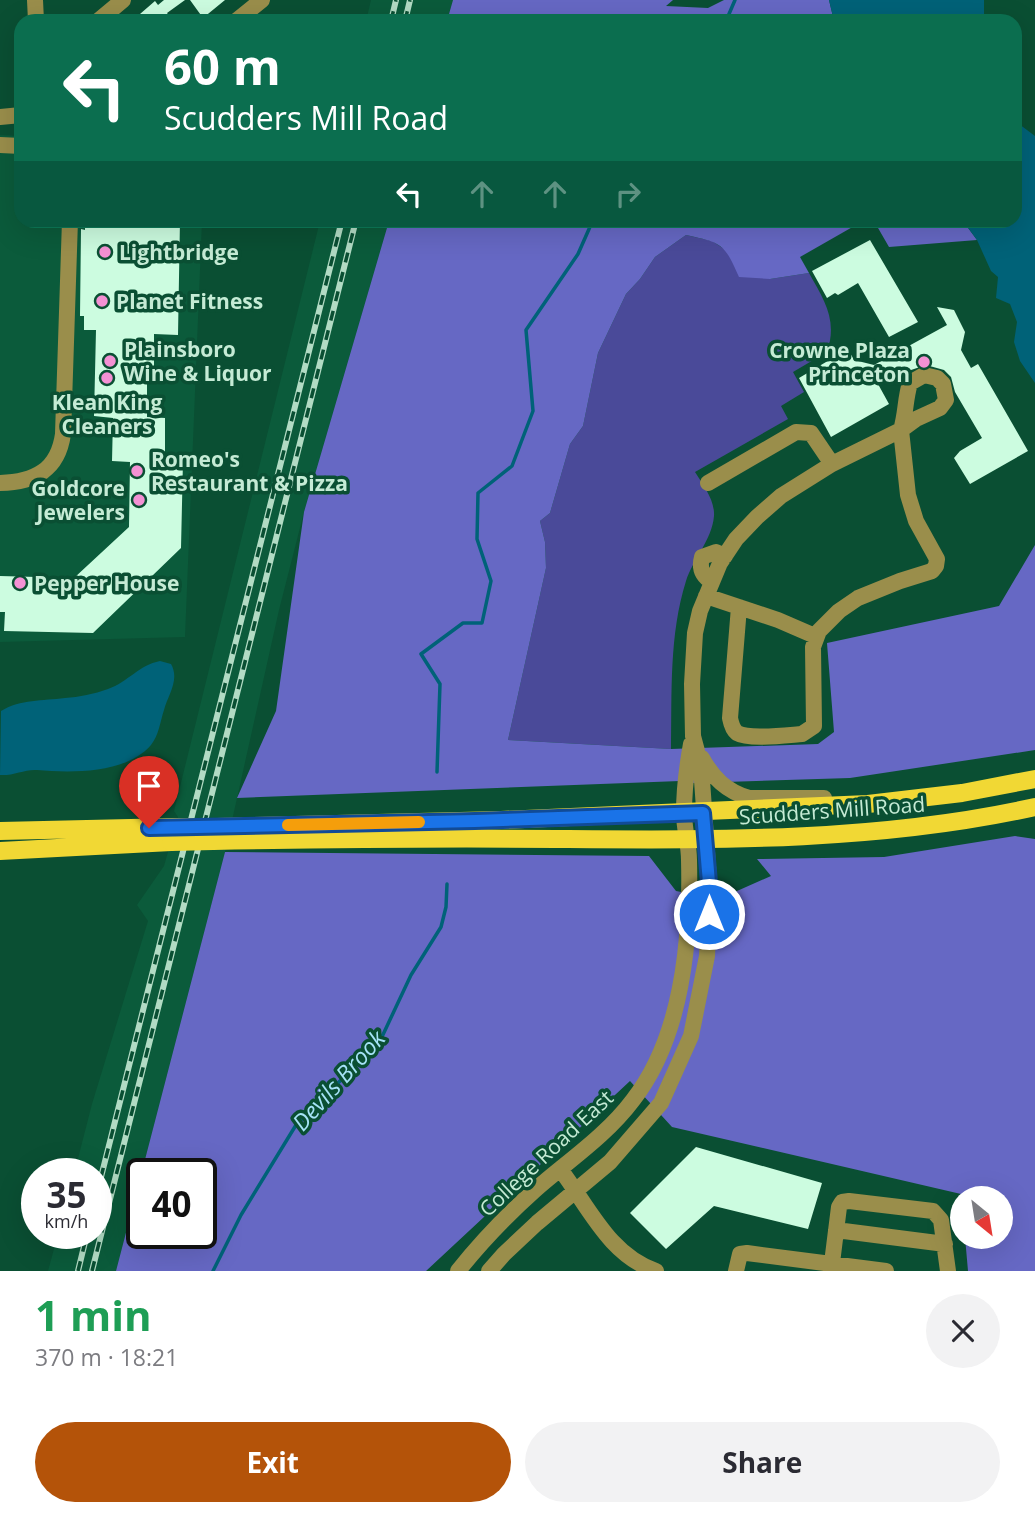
<!DOCTYPE html>
<html lang="en">
<head>
<meta charset="utf-8">
<style>
  :root { --surface:#fff; --page:#f2f2f3; --text:#2b2b33; --muted:#7c7c81; --accent:#b45309 }
  body { margin:0; font-family:"Open Sans",sans-serif; background:var(--page); color:var(--text); height:100vh; display:flex; flex-direction:column; font-size:26px; white-space:nowrap }
  * { box-sizing:border-box; margin:0 }
  p { font-size:23px; color:var(--muted) }
  .icon { flex:none; width:38px; height:38px; fill:none; stroke:currentColor; stroke-width:2; stroke-linecap:round; stroke-linejoin:round }
  .map { position:relative; height:1271px; overflow:hidden }
  .sheet { display:flex; flex-direction:column; background:var(--surface); flex:1 }
  .sheet>* { flex:none }
  .banner { position:absolute; left:14px; top:14px; width:1008px; height:214px; border-radius:21px; box-shadow:0 7px 28px #0002; background:#0b6e4f; color:#fff; overflow:hidden }
  .needle { width:46px; rotate:150deg }
  .buttons { position:absolute; left:950px; top:1186px; display:grid; gap:14px }
  .buttons a { display:grid; place-items:center; width:63px; height:63px; border-radius:50%; background:var(--surface); box-shadow:0 7px 28px #0002; font-size:35px }
  .speed { position:absolute; left:21px; top:1158px; display:flex; gap:14px; font-size:35px; font-weight:700; text-align:center }
  .speed>* { display:grid; place-content:center; width:91px; height:91px; border-radius:50%; background:var(--surface); box-shadow:0 7px 28px #0002; line-height:1 }
  .speed small { font-size:18px; font-weight:400 }
  .speed .limit { border:4px solid #111; border-radius:10px; background:#fff; color:#111 }
  .pin { position:absolute; display:grid; place-items:center; width:60px; height:60px; color:#fff; margin:-72px -30px; border-radius:50% 50% 50% 0; rotate:-45deg; box-shadow:0 0 7px #0007 }
  .pin .icon { rotate:45deg }
  .me { position:absolute; width:77px; margin:-38px; rotate:0deg; stroke-linejoin:round; filter:drop-shadow(0 0 5px #0008) }
  .turn { display:flex; align-items:center; gap:24px; height:147px; padding:0 35px; font-size:32px }
  .turn .icon { width:91px; height:91px; stroke-width:2.5 }
  .turn b { display:block; font-size:49px; line-height:60px }
  .lanes { display:flex; align-items:center; height:66px; padding:0 35px; background:#0003; justify-content:center; gap:35px; direction:ltr }
  .lanes .off { opacity:.35 }
  .round { display:grid; place-items:center; flex:none; width:74px; height:74px; border-radius:37px; background:var(--page) }
  .headline { display:flex; align-items:center; justify-content:space-between; height:119px; padding:0 35px }
  h1 { font-size:42px; font-weight:700; line-height:52px; color:#1e9e55 }
  .cta { display:flex; gap:14px; margin-top:auto; padding:14px 35px }
  .cta a { flex:1; height:80px; border-radius:42px; background:var(--accent); color:#fff; font-size:28px; font-weight:700; line-height:80px; text-align:center }
  .cta a+a { background:var(--page); color:var(--text) }
  .map>svg:first-child { display:block }
  .built { fill:#0b5b3b }
  .green { fill:#4a4a99 }
  .forest { fill:#6668c4; fill-rule:evenodd }
  .water { fill:#006278 }
  .lines { fill:none; stroke-linecap:round; stroke-linejoin:round }
  .stream { stroke:#006278; stroke-width:3.5 }
  .building { fill:#ccfce0 }
  .minor { stroke:#9a8e4b; stroke-width:16 }
  .major { stroke:#f1d834; stroke-width:18 }
  .rail-casing { stroke:#b2dbc4; stroke-width:6 }
  .rail { stroke:#0a4f33; stroke-width:3.5; stroke-dasharray:10; stroke-linecap:butt }
  .major-bridge { stroke:#f1d834; stroke-width:18 }
  .route-casing { stroke:#114b97; stroke-width:18 }
  .route { stroke:#1a73e8; stroke-width:12 }
  .slow { stroke:#f59e0b; stroke-width:12 }
  .poi-dot { fill:#f491d4; stroke:#0a4f33; stroke-width:2.5 }
  .labels { text-anchor:middle; dominant-baseline:central; stroke-width:7; stroke-linejoin:round; paint-order:stroke }
  .poi-label { font-size:21px; font-weight:bold; fill:#c5ebd5; stroke:#0a4f33; text-anchor:start }
  .street-label { font-size:21px; fill:#c5ebd5; stroke:#0a4f33 }
  .water-label { font-size:23px; font-style:italic; fill:#a6e3f7; stroke:#0a4f33 }
</style>
</head>
<body>
<div class="map">
<svg width="1035" height="1271" viewBox="0 0 1035 1271">
  <rect width="100%" height="100%" fill="#0a4f33"/>
  <path class="built" d="M371,0H453L447,21H366Z
    M0,135L21,136V220L202,221L185,637L0,642Z
    M320,221H389L304,512L279,610L225,852L116,1271H48L58,1234H96V1174H74L92,1104L148,921L137,905L164,866L178,817L174,811Z"/>
  <path class="green" d="M686,235L712,241L770,279L809,273C824,300 838,320 827,352L793,372L804,392L781,406L788,419L695,472C703,485 715,500 714,516C712,540 693,559 686,581C669,635 672,693 671,749L508,740L546,568L545,542L540,521L550,513L570,444L583,426L598,353L626,294L640,279L655,257Z"/>
  <path class="forest" d="M453,0H673L666,6L708,8L724,0H829L834,21H447Z
    M389,221H863L800,257L809,273L770,279L739,277C724,243 722,243 686,235L655,257L640,279L626,294L598,353L583,426L570,444L550,513L540,521L545,542L546,568L508,740L671,749L818,744L834,732L827,643L999,606L1035,545V750L850,778L694,783L680,781L237,798L276,711L304,512Z
    M874,221H963L977,240L889,247Z
    M1015,836L1035,839V1271H968L965,1237H1001V1199H962V1205L961,1194L672,1127L630,1081L426,1271H116L225,852L649,856L676,891L719,899L771,876L757,859L884,857ZM142,1174H201V1234H142Z"/>
  <path class="water" d="M829,0H984V21H834Z
    M1015,121L1035,136V383L1020,361L1014,342L1017,322L1010,304L996,298L998,277L991,271L977,240L963,221L1015,220Z
    M160,661L171,664C180,680 168,695 164,710C160,722 159,735 151,745C126,774 71,773 37,770C25,769 13,776 0,775L1,711C21,699 42,701 65,698C79,697 94,694 108,689C128,682 139,665 160,661Z"/>
  <g class="lines">
    <path class="stream" d="M726,21L735,0
      M437,772L440,684L421,654L463,623H482L491,581L477,539L478,493L512,466L533,411L526,330L578,254L593,220
      M213,1271L241,1215L296,1125L380,1041L411,975L441,927L446,907L447,884"/>
  </g>
  <path class="building" d="M164,0H185L167,13L169,16L163,21H147L140,14L155,1L158,5Z
    M190,0H225L203,18Z
    M85,220H180L178,335L154,334V376H147V417L165,418V460H183L181,548L93,633L4,631L5,612H0V576L74,578L129,527L130,462L112,461L113,418L94,416L96,330H84V316H80L81,229L85,230Z
    M870,240L918,322L889,337L858,283L838,295L835,293L827,298L812,271Z
    M937,307L954,310L965,332L961,350L971,368L978,364L1028,451L970,484L954,458L960,451L982,438L955,392L951,377L944,370L926,365L911,370L905,369L878,384L889,404L831,437L799,378L848,349L854,360L874,365L947,325Z
    M696,1147L822,1183L808,1229L714,1206L666,1249L630,1213Z"/>
  <g class="lines">
    <path class="minor" d="M35,0L36,21
      M98,21L123,0
      M236,21L262,0
      M0,117L21,115
      M0,145L21,146
      M924,375L937,378L943,384L946,400L940,408L916,419L901,430C906,414 905,399 910,383Z
      M0,483C35,482 58,470 63,434L70,220
      M708,483L796,432L811,433L832,464
      M712,582C702,576 699,568 702,557L716,552L725,556
      M706,596L778,620L815,636
      M702,758C713,778 726,791 749,798H824
      M560,1169C589,1207 609,1255 656,1271
      M836,1230L945,1244
      M458,1271C481,1242 507,1215 535,1190C568,1161 606,1136 633,1100C683,1036 691,939 689,860C689,844 684,829 684,813C684,790 687,766 691,744
      M489,1271L504,1254L537,1223L610,1162L661,1103L691,1036L707,956L710,894L701,766L693,736L692,684L695,633L700,611L720,563L736,539L757,517L781,496L832,464L901,430L908,495L916,521L937,559L936,566L932,571L900,581L858,598L839,611L819,631L813,647L814,726L802,734C788,735 749,740 737,733C732,729 731,723 730,718L739,607
      M736,1271L740,1254L747,1253L886,1271
      M831,1271L839,1207L842,1202L849,1201L933,1211L941,1220L948,1271"/>
    <path class="major" d="M217,827L501,820L868,804L962,793L1035,779
      M0,831L174,827
      M213,841C328,839 442,838 556,839C716,840 878,842 1035,807
      M0,851L171,842"/>
    <defs>
      <path id="rail" d="M391,21L396,0
        M405,21L410,0
        M96,1197L342,220
        M78,1271L87,1234
        M92,1271L356,220"/>
    </defs>
    <use href="#rail" class="rail-casing"/>
    <use href="#rail" class="rail"/>
    <path class="major-bridge" d="M174,827H217
      M171,842L213,841"/>
  </g>
  <g class="lines">
    <defs>
      <path id="route" d="M149,828L475,821L703,813L710,894L709,914"/>
    </defs>
    <use href="#route" class="route-casing"/>
    <use href="#route" class="route"/>
    <path class="slow" d="M288,825L419,822"/>
  </g>
  <g class="poi-dot">
    <circle cx="105" cy="252" r="7"/>
    <circle cx="102" cy="301" r="7"/>
    <circle cx="110" cy="361" r="7"/>
    <circle cx="924" cy="362" r="7"/>
    <circle cx="107" cy="378" r="7"/>
    <circle cx="137" cy="471" r="7"/>
    <circle cx="139" cy="500" r="7"/>
    <circle cx="20" cy="583" r="7"/>
  </g>
  <g class="labels">
    <g class="poi-label">
      <text x="119" y="252">Lightbridge</text>
      <text x="116" y="301">Planet Fitness</text>
      <text x="124" y="349">Plainsboro<tspan x="124" dy="24">Wine &amp; Liquor</tspan></text>
      <text x="910" y="350" text-anchor="end">Crowne Plaza<tspan x="910" dy="24">Princeton</tspan></text>
      <text x="107" y="402" text-anchor="middle">Klean King<tspan x="107" dy="24">Cleaners</tspan></text>
      <text x="151" y="459">Romeo's<tspan x="151" dy="24">Restaurant &amp; Pizza</tspan></text>
      <text x="125" y="488" text-anchor="end">Goldcore<tspan x="125" dy="24">Jewelers</tspan></text>
      <text x="34" y="583">Pepper House</text>
    </g>
    <g class="street-label">
      <text transform="translate(832 810) rotate(-4)">Scudders Mill Road</text>
      <text transform="translate(546 1153) rotate(-43)">College Road East</text>
    </g>
    <g class="water-label">
      <text transform="translate(338 1080) rotate(-48)">Devils Brook</text>
    </g>
  </g>
</svg>
<div class="buttons">
<a><svg class="needle" viewBox="-14 -14 28 28"><path d="M0-13l5 13h-10z" fill="#e53935"/><path d="M0 13l5-13h-10z" fill="#7c7c81"/></svg></a>
</div>
<div class="speed"><div>35<small>km/h</small></div><div class="limit">40</div></div>
<div class="pin" style="left:149px;top:828px;background:#d93025"><svg class="icon" aria-label="arrive" viewBox="0 0 24 24"><path d="M6 21V4h12l-3 4 3 4H6"/></svg></div>
<svg class="me" style="left:709px;top:914px" viewBox="-20 -20 40 40"><circle r="17" fill="#1a73e8" stroke="#fff" stroke-width="3"/><path d="M0-11L8 9 0 5-8 9z" fill="#fff"/></svg>
<div class="banner">
<div class="turn"><svg class="icon" aria-label="left" viewBox="0 0 24 24"><path d="M17 20v-9H6M10 6l-5 5 5 5"/></svg><div><b>60 m</b>Scudders Mill Road</div></div>
<div class="lanes"><svg class="icon" aria-label="left" viewBox="0 0 24 24"><path d="M17 20v-9H6M10 6l-5 5 5 5"/></svg><svg class="icon off" aria-label="ahead" viewBox="0 0 24 24"><path d="M12 20V5M6 11l6-6 6 6"/></svg><svg class="icon off" aria-label="ahead" viewBox="0 0 24 24"><path d="M12 20V5M6 11l6-6 6 6"/></svg><svg class="icon off" aria-label="right" viewBox="0 0 24 24"><path d="M7 20v-9h11M14 6l5 5-5 5"/></svg></div>
</div>
</div>
<section class="sheet">
<div class="headline"><div><h1>1 min</h1><p>370 m · 18:21</p></div><a class="round"><svg class="icon" aria-label="close" viewBox="0 0 24 24"><path d="M6 6l12 12M18 6L6 18"/></svg></a></div>
<div class="cta"><a>Exit</a><a>Share</a></div>
</section>
</body>
</html>
